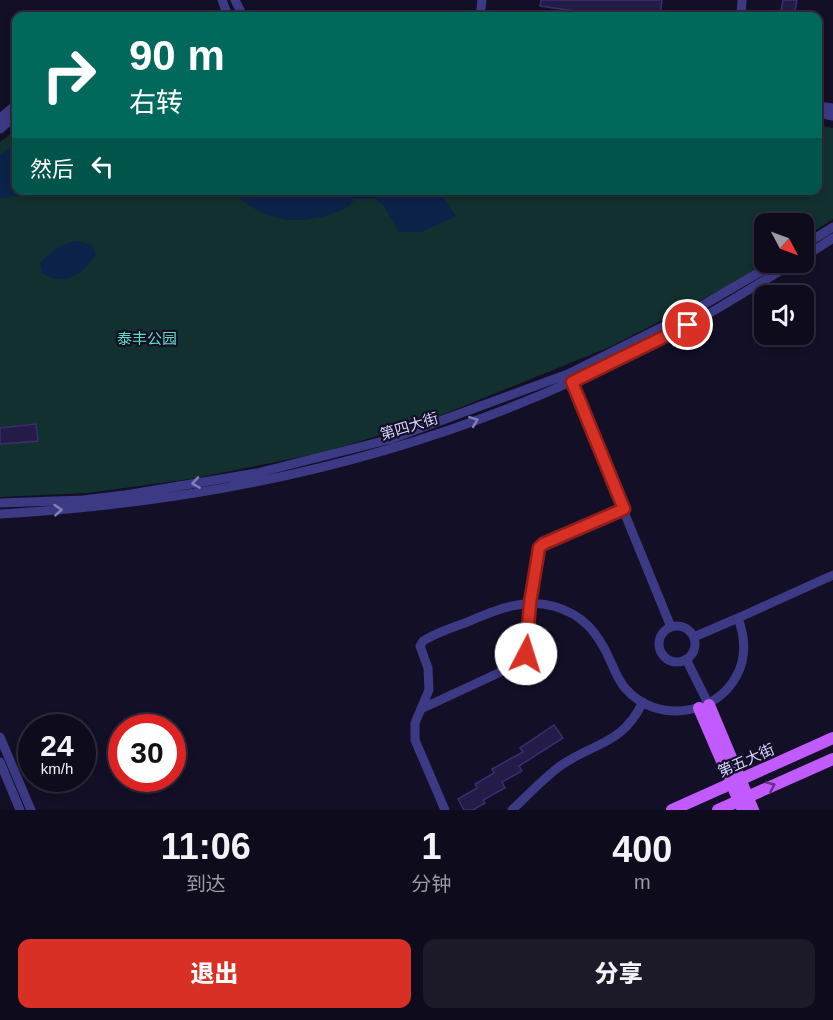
<!DOCTYPE html>
<html lang="zh">
<head>
<meta charset="utf-8">
<style>
  :root { --surface:#0e0b1c; --page:#1c1929; --text:#f1f3f6; --muted:#9b9ba3; --line:#2e2b3b; --accent:#d93025 }
  body { margin:0; font-family:Arial,"Noto Sans SC",sans-serif; background:var(--page); color:var(--text); height:100vh; display:flex; flex-direction:column; font-size:22px; white-space:nowrap }
  * { box-sizing:border-box; margin:0 }
  p { font-size:20px; color:var(--muted) }
  .icon { flex:none; width:33px; height:33px; fill:none; stroke:currentColor; stroke-width:2; stroke-linecap:round; stroke-linejoin:round }
  .map { position:relative; height:810px; overflow:hidden }
  .side { display:flex; flex-direction:column; background:var(--surface); flex:1 }
  .side>* { flex:none }
  .guide { position:absolute; left:12px; top:12px; width:810px; height:183px; border-radius:12px; box-shadow:0 3px 9px #0003,0 0 0 2px var(--line); background:#00695c; color:#fff; overflow:hidden }
  .needle { width:39px; rotate:131deg }
  .controls { position:absolute; left:754px; top:213px; display:grid; gap:12px }
  .controls a { display:grid; place-items:center; width:60px; height:60px; border-radius:12px; background:var(--surface); box-shadow:0 3px 9px #0003,0 0 0 2px var(--line); font-size:30px }
  .speed { position:absolute; left:18px; top:714px; display:flex; gap:12px; font-size:30px; font-weight:700; text-align:center }
  .speed>* { display:grid; place-content:center; width:78px; height:78px; border-radius:50%; background:var(--surface); box-shadow:0 3px 9px #0003,0 0 0 2px var(--line); line-height:1 }
  .speed small { font-size:15px; font-weight:400 }
  .speed .limit { border:9px solid #d22; background:#fff; color:#111 }
  .pin { position:absolute; display:grid; place-items:center; width:51px; height:51px; color:#fff; margin:-26px; border:3px solid #fff; border-radius:50%; box-shadow:0 2px 6px #0007 }
  .me { position:absolute; width:66px; margin:-33px; rotate:5deg; stroke-linejoin:round; filter:drop-shadow(0 0 4px #0008) }
  .turn { display:flex; align-items:center; gap:21px; height:126px; padding:0 18px; font-size:27px }
  .turn .icon { width:78px; height:78px; stroke-width:2.5 }
  .turn b { display:block; font-size:42px; line-height:51px }
  .then { display:flex; align-items:center; height:57px; padding:0 18px; background:#0003; gap:12px; font-size:22px }
  .eta { display:flex; justify-content:space-evenly; align-items:center; height:102px; text-align:center }
  .eta b { font-size:36px; font-weight:800; line-height:42px }
  .button { display:flex; gap:12px; margin-top:auto; padding:12px 18px }
  .button a { flex:1; height:69px; border-radius:12px; background:var(--accent); color:#fff; font-size:24px; font-weight:800; line-height:69px; text-align:center }
  .button a+a { background:var(--page); color:var(--text) }
  .map>svg:first-child { display:block }
  .green { fill:#12302f }
  .water { fill:#0c2248 }
  .building { fill:#241b47; stroke:#3b2d73; stroke-width:1.5 }
  .lines { fill:none; stroke-linecap:round; stroke-linejoin:round }
  .minor { stroke:#3d3a85; stroke-width:9 }
  .major { stroke:#c25bff; stroke-width:12 }
  .oneway { stroke:#837fbc }
  .oneway2 { stroke:#623188 }
  .route-casing { stroke:#8d1f18; stroke-width:15 }
  .route { stroke:#d93025; stroke-width:10 }
  .labels { text-anchor:middle; dominant-baseline:central; stroke-width:4.5; stroke-linejoin:round; paint-order:stroke }
  .park-label { font-size:15px; fill:#5fe0c0; stroke:#130f26 }
  .street-label { font-size:15px; fill:#d9d4ff; stroke:#130f26 }
</style>
</head>
<body>
<div class="map">
<svg width="833" height="810" viewBox="0 0 833 810">
  <rect width="100%" height="100%" fill="#130f26"/>
  <path class="green" d="M818,125L833,128V219L804,238V224H765L766,263L734,283L612,346L427,421L321,453L190,479L88,493L0,497V142L16,130V190H818Z"/>
  <path class="water" d="M16,142V190L48,191L43,194L0,198V156Z
    M232,191H439L456,216L421,232H399L384,206L375,199H354C350,208 340,211 331,214C294,227 260,219 232,191Z
    M76,241L91,244L96,254C84,274 64,288 42,273L40,263C51,251 60,244 76,241Z"/>
  <path class="building" d="M541,0H662L660,16H611L540,6Z
    M783,0H797L794,16H780Z
    M36,424L38,441L0,444V428Z
    M554,725L563,738L519,766L522,771L502,782L505,788L483,800L485,803L473,810H464L458,799L477,788L475,784L494,773L492,769L523,752L520,748Z"/>
  <g class="lines">
    <path class="minor" d="M222,0L228,16
      M235,0L243,16
      M480,16L482,0
      M741,16L742,0
      M818,106L833,108
      M818,113L833,116
      M0,118L16,105
      M0,129L16,115
      M804,245L833,227
      M804,257L833,238
      M569,377L671,627
      M0,503L83,500L125,495L257,473L391,439L568,374L686,315L777,262
      M0,514C197,503 395,462 575,380C594,372 613,361 632,352C651,343 671,335 689,325C725,305 759,283 795,262
      M659 644a18 18 0 1 1 36 0a18 18 0 1 1-36 0Z
      M694,637L738,618
      M686,659L709,705
      M421,709L520,663L524,659L536,554L543,544L624,509
      M0,737L31,810
      M0,762L20,810
      M445,810L415,740V723L429,690L428,668L420,646L423,641C436,633 451,628 465,623C494,611 521,598 553,606C583,614 598,633 610,660C614,669 618,680 625,688C656,724 716,716 737,675C747,656 745,637 738,618L833,575
      M512,810C528,795 543,779 560,766C595,742 622,745 643,702"/>
    <path class="major" d="M709,705L753,810
      M699,708L743,810
      M672,810L833,738
      M718,810L833,759"/>
  </g>
  <defs><path id="oneway-chevron" d="M-2-3.5L2.5 0L-2 3.5" fill="none" stroke-width="1.6" stroke-linecap="round" stroke-linejoin="round" transform="scale(1.5)"/></defs>
  <g class="oneway">
    <use href="#oneway-chevron" transform="translate(474 421) rotate(-21)"/>
    <use href="#oneway-chevron" transform="translate(196 483) rotate(171)"/>
    <use href="#oneway-chevron" transform="translate(58 510) rotate(-4)"/>
  </g>
  <use class="oneway2" href="#oneway-chevron" transform="translate(771 786) rotate(-24)"/>
  <g class="lines">
    <defs>
      <path id="route" d="M526,654L530,603L539,548L543,544L624,509L572,382L688,325"/>
    </defs>
    <use href="#route" class="route-casing"/>
    <use href="#route" class="route"/>
  </g>
  <g class="labels">
    <g class="park-label">
      <text x="147" y="338">泰丰公园</text>
    </g>
    <g class="street-label">
      <text transform="translate(409 426) rotate(-17)">第四大街</text>
      <text transform="translate(746 760) rotate(-24)">第五大街</text>
    </g>
  </g>
</svg>
<div class="controls">
<a><svg class="needle" viewBox="-14 -14 28 28"><path d="M0-13l5 13h-10z" fill="#e53935"/><path d="M0 13l5-13h-10z" fill="#9b9ba3"/></svg></a>
<a><svg class="icon" aria-label="sound" viewBox="0 0 24 24"><path d="M4 9h4l5-4v14l-5-4H4zM17 9q2 3 0 6"/></svg></a>
</div>
<div class="speed"><div>24<small>km/h</small></div><div class="limit">30</div></div>
<div class="pin" style="left:688px;top:325px;background:#d93025"><svg class="icon" aria-label="arrive" viewBox="0 0 24 24"><path d="M6 21V4h12l-3 4 3 4H6"/></svg></div>
<svg class="me" style="left:526px;top:654px" viewBox="-20 -20 40 40"><circle r="19" fill="#fff"/><path d="M0-13L10 11 0 6-10 11z" fill="#d93025"/></svg>
<div class="guide">
<div class="turn"><svg class="icon" aria-label="right" viewBox="0 0 24 24"><path d="M7 20v-9h11M14 6l5 5-5 5"/></svg><div><b>90 m</b>右转</div></div>
<div class="then">然后<svg class="icon" aria-label="left" viewBox="0 0 24 24"><path d="M17 20v-9H6M10 6l-5 5 5 5"/></svg></div>
</div>
</div>
<section class="side">
<div class="eta">
<div><b>11:06</b><p>到达</p></div>
<div><b>1</b><p>分钟</p></div>
<div><b>400</b><p>m</p></div>
</div>
<div class="button"><a>退出</a><a>分享</a></div>
</section>
</body>
</html>
